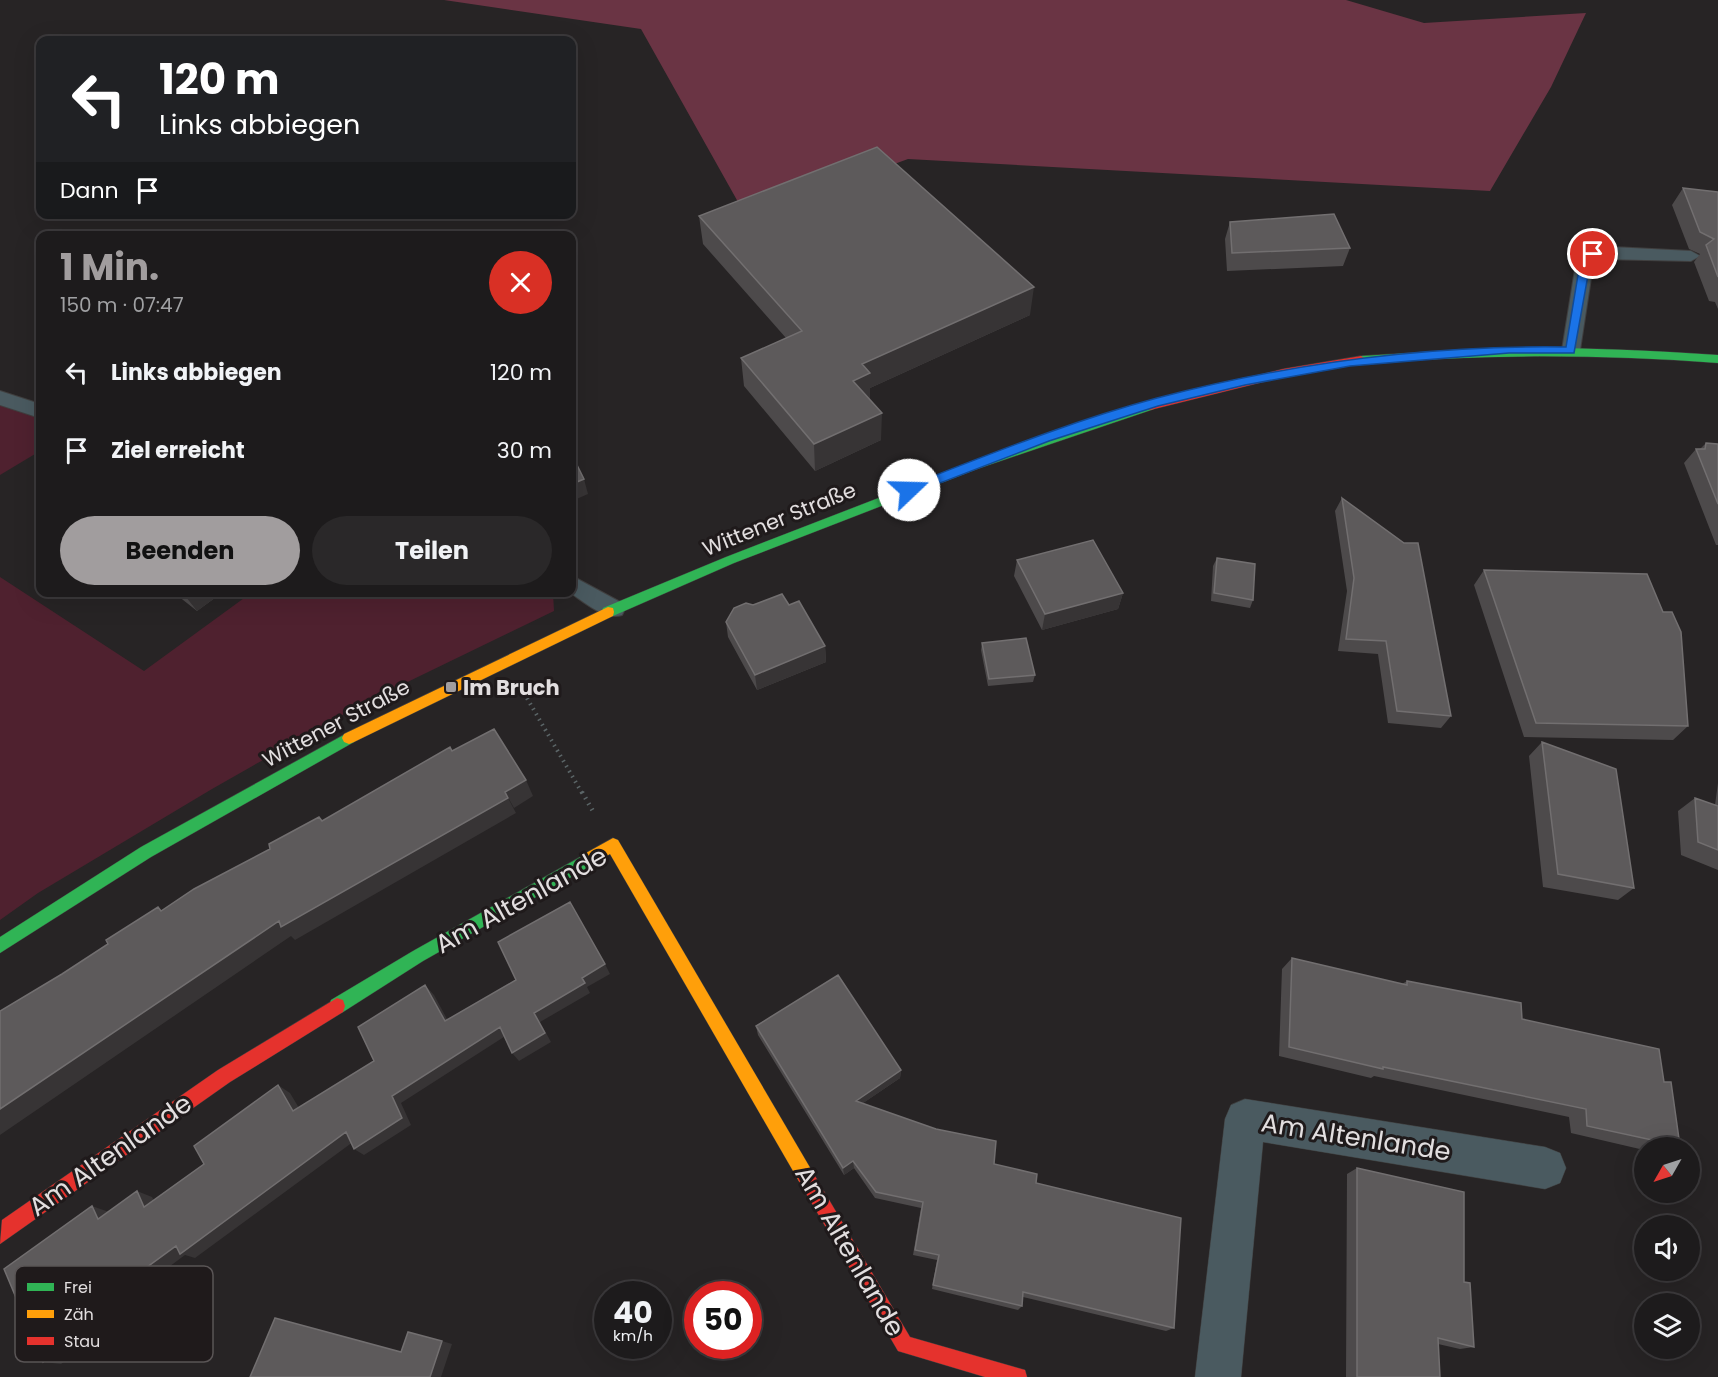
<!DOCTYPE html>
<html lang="de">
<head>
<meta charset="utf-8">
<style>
  :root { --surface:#1d1b1c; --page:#2a2829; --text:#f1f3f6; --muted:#a0a1a3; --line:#3b393b; --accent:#a19d9e }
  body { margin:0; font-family:Poppins,sans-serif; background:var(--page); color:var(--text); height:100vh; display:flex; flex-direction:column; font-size:22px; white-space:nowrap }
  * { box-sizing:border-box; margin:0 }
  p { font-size:20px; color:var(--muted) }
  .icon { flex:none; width:33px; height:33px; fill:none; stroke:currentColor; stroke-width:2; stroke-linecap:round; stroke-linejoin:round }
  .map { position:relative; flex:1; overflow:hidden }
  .panel { position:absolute; left:36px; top:231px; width:540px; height:366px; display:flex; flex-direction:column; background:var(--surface); border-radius:12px; box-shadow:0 6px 24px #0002,0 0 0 2px var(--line) }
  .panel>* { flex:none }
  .banner { position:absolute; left:36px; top:36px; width:540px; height:183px; border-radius:12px; box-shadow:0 6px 24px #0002,0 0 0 2px var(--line); background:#202124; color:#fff; overflow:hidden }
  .needle { width:39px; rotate:231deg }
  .controls { position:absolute; left:1634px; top:1137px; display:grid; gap:12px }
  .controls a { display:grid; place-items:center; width:66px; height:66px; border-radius:50%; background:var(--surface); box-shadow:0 6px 24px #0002,0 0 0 2px var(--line); font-size:30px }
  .speed { position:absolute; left:594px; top:1281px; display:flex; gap:12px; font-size:30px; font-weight:700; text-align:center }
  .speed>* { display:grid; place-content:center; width:78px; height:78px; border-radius:50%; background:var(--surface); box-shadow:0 6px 24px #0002,0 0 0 2px var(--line); line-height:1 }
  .speed small { font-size:15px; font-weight:400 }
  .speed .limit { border:9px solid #d22; background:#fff; color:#111 }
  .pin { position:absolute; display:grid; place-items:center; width:51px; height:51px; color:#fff; margin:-26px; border:3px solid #fff; border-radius:50%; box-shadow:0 2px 6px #0007 }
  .me { position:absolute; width:66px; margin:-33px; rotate:69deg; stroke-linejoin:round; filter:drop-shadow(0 0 4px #0008) }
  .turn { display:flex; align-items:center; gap:21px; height:126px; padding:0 24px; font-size:27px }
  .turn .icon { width:78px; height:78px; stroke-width:2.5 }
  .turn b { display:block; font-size:42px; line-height:51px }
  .then { display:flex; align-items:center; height:57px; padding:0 24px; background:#0003; gap:12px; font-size:22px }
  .round { display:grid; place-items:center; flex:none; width:63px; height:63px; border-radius:32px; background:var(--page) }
  .headline { display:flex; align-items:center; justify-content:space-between; height:102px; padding:0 24px }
  h1 { font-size:36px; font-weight:700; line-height:45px; color:var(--accent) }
  .action { display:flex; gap:12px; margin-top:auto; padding:12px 24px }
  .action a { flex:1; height:69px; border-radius:36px; background:var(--accent); color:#111; font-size:24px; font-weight:700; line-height:69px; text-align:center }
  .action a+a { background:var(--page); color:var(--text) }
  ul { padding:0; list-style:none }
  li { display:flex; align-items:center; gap:18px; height:78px; padding:0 24px }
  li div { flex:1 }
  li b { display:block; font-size:22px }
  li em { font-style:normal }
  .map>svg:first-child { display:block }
  .green { fill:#4f212f }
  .forest { fill:#6a3444 }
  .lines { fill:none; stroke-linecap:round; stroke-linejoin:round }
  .lane-casing { stroke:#403f3f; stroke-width:2 }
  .street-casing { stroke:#403f3f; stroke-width:1 }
  .fast-casing { stroke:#403f3f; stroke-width:1 }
  .slow-casing { stroke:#403f3f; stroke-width:1 }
  .jam-casing { stroke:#403f3f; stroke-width:1 }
  .path-far1 { stroke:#5b6567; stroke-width:4; stroke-dasharray:1.5 4.5; stroke-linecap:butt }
  .path { stroke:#5b6567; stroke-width:4.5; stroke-dasharray:1.5 5; stroke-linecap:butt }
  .lane { fill:#4a5a60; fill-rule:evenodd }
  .street { fill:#4a5a60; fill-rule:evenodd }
  .fast { fill:#30b455; fill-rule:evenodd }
  .slow { fill:#ff9f0a; fill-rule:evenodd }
  .jam { fill:#e5322d; fill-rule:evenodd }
  .wall { fill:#4d4a4b }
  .shaded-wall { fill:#373435 }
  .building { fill:#5d5a5b; stroke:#726f70; stroke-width:1.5 }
  .route { fill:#1a73e8; stroke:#114b97; stroke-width:1.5 }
  .poi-dot { fill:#a19d9e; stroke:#1f1a1b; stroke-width:2 }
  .labels { text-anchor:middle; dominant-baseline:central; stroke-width:6; stroke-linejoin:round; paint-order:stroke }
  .street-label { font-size:21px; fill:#e2dedf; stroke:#1f1a1b }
  .poi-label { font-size:21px; font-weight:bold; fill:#e2dedf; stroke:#1f1a1b; text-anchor:start }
  .near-street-label { font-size:26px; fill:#e2dedf; stroke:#1f1a1b }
  .key { fill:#1f1a1b; stroke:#5a5556; stroke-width:1.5 }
  .key-label { font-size:16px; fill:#e2dedf }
</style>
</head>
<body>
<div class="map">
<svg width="1718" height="1377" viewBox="0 0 1718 1377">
  <rect width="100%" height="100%" fill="#272425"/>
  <path class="green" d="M0,405L40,418V451L0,475Z
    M0,577L144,671L251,593H553L554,611L358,706L212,789L38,893L0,920Z"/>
  <path class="forest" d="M444,0H1346L1424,23L1586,13L1551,87L1490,191L908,159L747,218L641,29Z"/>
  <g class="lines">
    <defs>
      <path id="lane" d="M1613,247L1691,251L1700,256L1691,261L1599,259L1593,265L1580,350L1577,354H1565L1562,350L1576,263L1588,250Z
        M0,391L40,404V418L0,405Z
        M572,576L622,603L625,609L622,615C605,621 583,601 569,592H572Z"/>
      <path id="street" d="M1245,1099L1545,1147L1560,1153L1566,1168L1560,1183L1545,1189L1263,1142L1241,1377H1195L1225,1119L1231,1105Z"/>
      <path id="fast" d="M1495,348C1569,347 1644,350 1718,355V363C1599,354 1480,354 1361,364L1355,360L1361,356Z
        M1150,402L1156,406L1154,409L977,469L734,563L613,616H603L602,612L603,608L726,557L969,463Z
        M349,732L354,734L356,738L354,742L151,857L0,953V937L141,847Z
        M591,851L596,853L598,858L596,863L423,961L343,1012L337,1014L331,1012L329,1006L331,1000L413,951Z"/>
      <path id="slow" d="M608,607L613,608L614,612L613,616L354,742L349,744L344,742L342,738L344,734Z
        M613,838L618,840L812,1171L815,1177L812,1183L806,1186L800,1183L610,854L591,865L586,863L584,858L586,853Z"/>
      <path id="jam" d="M1361,356L1367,360L1365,363L1283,377L1150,410L1144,406L1150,402L1283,369Z
        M337,998L343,1000L345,1006L343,1012L230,1082L0,1244L2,1220L218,1070Z
        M806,1168L812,1171L910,1337L1018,1368L1025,1370L1027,1377H985L898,1351L800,1183L797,1177L800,1171Z"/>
    </defs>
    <use href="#lane" class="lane-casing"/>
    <use href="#street" class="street-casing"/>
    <use href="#fast" class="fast-casing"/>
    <use href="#slow" class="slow-casing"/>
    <use href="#jam" class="jam-casing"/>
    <path class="path-far1" d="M524,693L582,793"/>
    <path class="path" d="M582,792L594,813"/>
    <use href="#lane" class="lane"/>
    <use href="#street" class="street"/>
    <use href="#fast" class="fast"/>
    <use href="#slow" class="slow"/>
    <use href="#jam" class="jam"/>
  </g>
  <path class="wall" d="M1683,188L1718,192V309L1715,302L1709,301L1694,262L1700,254L1689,249L1672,205Z
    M699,216L1030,315L870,388V400L881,440L815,471L744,386L741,358L786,338L703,244Z
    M1230,222L1350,248L1343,266L1227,271L1225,239Z
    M1706,443L1718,444V545H1716L1684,463L1696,449H1700Z
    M1342,498L1451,716L1441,728L1388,723L1378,654L1338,651L1347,591L1335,511Z
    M1217,558L1253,600L1250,608L1211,601L1213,566Z
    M1017,560L1123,593L1118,609L1042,630L1014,576Z
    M1484,570L1688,726L1673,740L1524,737L1474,585Z
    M173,592H223L197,611Z
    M753,605H789L825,646L826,662L757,690L728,637L726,622Z
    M982,643L1035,675L1033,682L988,686L981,650Z
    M1542,742L1634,888L1618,900L1543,887L1529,756Z
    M1718,783V870L1681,855L1678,811L1695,798L1715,805Z
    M1292,958L1402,984L1407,981L1522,1019L1664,1082L1680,1146L1677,1148H1644V1150L1571,1133L1569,1117L1374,1076L1371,1078L1279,1056L1282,969Z
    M756,1026L901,1070L900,1078L863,1103L1036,1183L1174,1328L1166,1331L1023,1297L1022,1306L1018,1310L932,1289L937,1260L913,1255L921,1208L875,1198L854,1168L844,1175L758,1035Z
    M1357,1168L1464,1282L1474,1347L1460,1349L1438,1344L1440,1377H1346L1347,1174Z"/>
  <path class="shaded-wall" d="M1034,287L1030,315L870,388V401L853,381L862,364Z
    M882,413L881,440L815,471L814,444Z
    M584,479L588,494L572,501V484Z
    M193,592H223L197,611L186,597Z
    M1123,593L1118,609L1042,630L1045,614Z
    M825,646L826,662L757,690L755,675Z
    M526,780L533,796L514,808L505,792Z
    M508,798L516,813L295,940L291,936L0,1135V1109L279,921Z
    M605,964L610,974L587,987L590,993L540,1022L551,1042L519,1061L512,1053L534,1013L582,978Z
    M425,985L434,995L453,1030L445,1021Z
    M500,1027L507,1035L401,1103L411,1125L364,1155L354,1149L392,1096Z
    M901,1070L900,1078L856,1108V1101Z
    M278,1085L290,1093L305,1118L293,1111Z
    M346,1132L357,1139L195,1258L185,1255L108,1312L115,1325L61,1364L43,1362L91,1308L176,1246Z
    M853,1161L854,1168L844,1175L843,1168Z
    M137,1191L152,1197L160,1212L144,1207Z
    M92,1206L109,1212L98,1219Z
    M442,1341L452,1344L441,1377H430Z"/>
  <path class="building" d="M877,147L1034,287L862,364L870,373L853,381L882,413L814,444L741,358L802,331L699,216Z
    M1683,188L1718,192V277L1706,245L1714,239L1700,232Z
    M1334,214L1350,248L1232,253L1230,222Z
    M1706,443L1718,444V504L1696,449H1705Z
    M572,455L584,479L572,484Z
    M1342,498L1404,543H1418L1451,716L1397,711L1386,641L1346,639L1354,578Z
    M1093,540L1123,593L1045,614L1017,560Z
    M1217,558L1255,564L1253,600L1214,593Z
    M1484,570L1647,574L1663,612H1672L1681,632L1688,726L1536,723Z
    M180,592H193L186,597Z
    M782,594L789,605L799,601L825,646L755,675L726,622L734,608L746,603L753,605Z
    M1026,638L1035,675L989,679L982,643Z
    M494,729L526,780L505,792L508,798L281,927L279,921L0,1109V1011L62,974L108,944L106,940L158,907L161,911L194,889L270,849L269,844L319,817L322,821L450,747L452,751Z
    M1542,742L1616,769L1634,888L1558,874Z
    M1695,798L1718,806V850L1698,842Z
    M570,902L605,964L582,978L585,983L534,1013L545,1033L512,1053L500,1027L392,1096L402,1118L354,1149L346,1132L180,1254L176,1246L91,1308L97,1322L43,1362L4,1269L92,1206L98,1219L137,1191L144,1207L204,1164L194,1146L278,1085L293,1111L374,1061L358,1027L425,985L445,1021L516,980L498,942Z
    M1292,958L1407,985V981L1521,1003L1522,1019L1659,1049L1664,1082H1671L1680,1146L1587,1126L1586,1109L1383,1067V1069L1289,1047Z
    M838,975L901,1070L856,1101L936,1129L996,1141L994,1164L1037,1174L1036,1183L1181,1218L1174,1328L1023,1292L1022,1306L933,1285L939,1255L915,1250L923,1202L876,1192L853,1161L843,1168L756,1026Z
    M1357,1168L1464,1192V1282L1470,1283L1474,1347L1438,1338L1440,1377H1357Z
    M275,1318L401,1352L408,1332L442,1341L430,1377H250Z"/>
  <path class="route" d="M1593,251L1599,254L1590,264L1574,353H1509L1350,366L1245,385L1158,406L1049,441L909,495L903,490L905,487C988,455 1071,421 1157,398C1291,363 1428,345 1566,347L1580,263Z"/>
  <rect class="poi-dot" x="445" y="681" width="12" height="12" rx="3"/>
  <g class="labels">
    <g class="street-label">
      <text transform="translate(779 519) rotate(-22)">Wittener Straße</text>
      <text transform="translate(336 723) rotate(-28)">Wittener Straße</text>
    </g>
    <g class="poi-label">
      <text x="463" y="687">Im Bruch</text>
    </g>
    <g class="near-street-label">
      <text transform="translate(521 900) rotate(-29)">Am Altenlande</text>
      <text transform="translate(1356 1137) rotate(9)">Am Altenlande</text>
      <text transform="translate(110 1155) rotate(-35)">Am Altenlande</text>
      <text transform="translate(850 1251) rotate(60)">Am Altenlande</text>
    </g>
  </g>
  <rect x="15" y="1266" width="198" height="96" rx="9" class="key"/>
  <rect x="27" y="1283" width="27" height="8" fill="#30b455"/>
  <rect x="27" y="1310" width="27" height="8" fill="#ff9f0a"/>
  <rect x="27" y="1337" width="27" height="8" fill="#e5322d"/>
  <g class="key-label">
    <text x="64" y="1293">Frei</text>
    <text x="64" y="1320">Zäh</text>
    <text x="64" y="1347">Stau</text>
  </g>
</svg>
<div class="controls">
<a><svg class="needle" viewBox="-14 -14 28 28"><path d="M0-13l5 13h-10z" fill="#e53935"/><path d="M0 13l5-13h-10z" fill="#a0a1a3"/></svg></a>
<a><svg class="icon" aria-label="sound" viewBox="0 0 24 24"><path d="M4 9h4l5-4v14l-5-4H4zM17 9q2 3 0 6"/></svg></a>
<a><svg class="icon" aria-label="layers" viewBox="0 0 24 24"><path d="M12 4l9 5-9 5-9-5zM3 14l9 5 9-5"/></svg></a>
</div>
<div class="speed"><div>40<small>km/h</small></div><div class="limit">50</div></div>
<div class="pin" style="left:1593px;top:254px;background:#d93025"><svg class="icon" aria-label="arrive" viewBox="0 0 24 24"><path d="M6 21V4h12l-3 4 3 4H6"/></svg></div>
<svg class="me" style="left:909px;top:490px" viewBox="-20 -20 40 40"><circle r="19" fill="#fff"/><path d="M0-13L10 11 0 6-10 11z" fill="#1a73e8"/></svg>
<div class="banner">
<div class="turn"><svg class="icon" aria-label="left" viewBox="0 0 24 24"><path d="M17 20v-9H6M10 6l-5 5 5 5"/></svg><div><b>120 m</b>Links abbiegen</div></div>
<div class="then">Dann<svg class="icon" aria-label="arrive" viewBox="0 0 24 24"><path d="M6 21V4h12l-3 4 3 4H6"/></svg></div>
</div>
<section class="panel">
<div class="headline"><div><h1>1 Min.</h1><p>150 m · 07:47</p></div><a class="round" style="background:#d93025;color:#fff"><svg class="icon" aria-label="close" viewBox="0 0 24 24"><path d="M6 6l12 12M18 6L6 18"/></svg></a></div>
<ul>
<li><svg class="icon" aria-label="left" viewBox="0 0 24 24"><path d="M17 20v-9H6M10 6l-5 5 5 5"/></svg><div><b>Links abbiegen</b></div><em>120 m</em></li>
<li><svg class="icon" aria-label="arrive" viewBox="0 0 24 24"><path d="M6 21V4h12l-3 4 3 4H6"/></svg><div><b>Ziel erreicht</b></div><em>30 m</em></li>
</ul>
<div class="action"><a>Beenden</a><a>Teilen</a></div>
</section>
</div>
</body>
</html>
